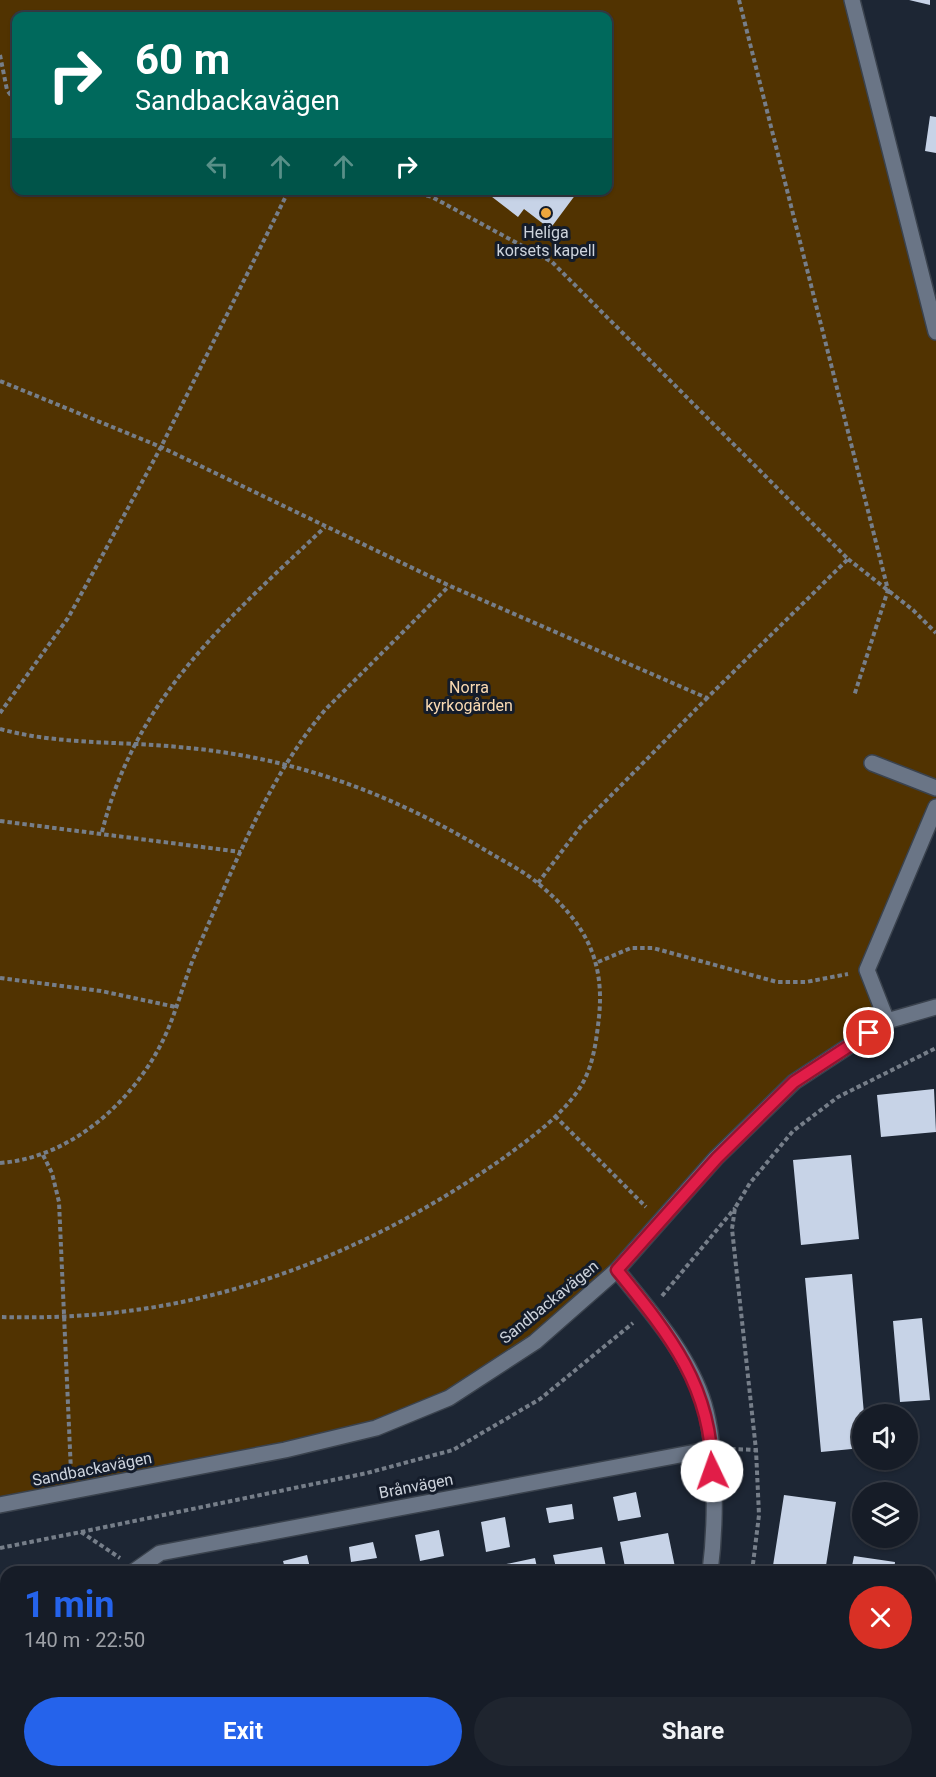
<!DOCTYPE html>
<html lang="en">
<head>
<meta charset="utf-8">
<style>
  :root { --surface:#161c27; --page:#1f252f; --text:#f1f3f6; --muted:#9ea1a7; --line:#353a44; --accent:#2563eb }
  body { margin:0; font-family:Roboto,sans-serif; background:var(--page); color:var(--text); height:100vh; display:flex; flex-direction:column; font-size:22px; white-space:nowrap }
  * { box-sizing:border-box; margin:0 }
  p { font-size:20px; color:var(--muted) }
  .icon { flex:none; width:33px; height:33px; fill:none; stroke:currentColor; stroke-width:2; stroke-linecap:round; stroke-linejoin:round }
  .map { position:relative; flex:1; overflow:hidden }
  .details { position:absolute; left:0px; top:1566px; width:936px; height:212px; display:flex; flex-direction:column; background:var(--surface); border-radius:18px 18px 0 0; box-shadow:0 2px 4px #0004,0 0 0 2px var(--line) }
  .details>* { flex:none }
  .hud { position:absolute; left:12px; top:12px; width:600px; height:183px; border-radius:12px; box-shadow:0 2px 4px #0004,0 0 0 2px var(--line); background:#00695c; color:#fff; overflow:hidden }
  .tools { position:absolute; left:852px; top:1404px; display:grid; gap:12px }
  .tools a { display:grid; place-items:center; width:66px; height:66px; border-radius:50%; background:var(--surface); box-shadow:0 2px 4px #0004,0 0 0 2px var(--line); font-size:30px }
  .pin { position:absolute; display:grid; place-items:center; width:51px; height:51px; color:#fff; margin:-26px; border:3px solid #fff; border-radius:50%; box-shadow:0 2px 6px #0007 }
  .me { position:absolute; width:66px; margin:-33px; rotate:357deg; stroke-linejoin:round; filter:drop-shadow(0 0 4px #0008) }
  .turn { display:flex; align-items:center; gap:21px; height:126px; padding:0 24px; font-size:27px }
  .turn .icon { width:78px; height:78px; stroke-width:2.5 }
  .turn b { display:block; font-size:42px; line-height:51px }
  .lanes { display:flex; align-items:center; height:57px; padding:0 24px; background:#0003; justify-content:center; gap:30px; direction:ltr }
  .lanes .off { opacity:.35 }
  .round { display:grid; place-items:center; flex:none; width:63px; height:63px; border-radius:32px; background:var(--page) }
  .summary { display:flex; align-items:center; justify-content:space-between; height:102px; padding:0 24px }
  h1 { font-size:36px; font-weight:700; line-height:45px; color:var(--accent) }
  .action { display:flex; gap:12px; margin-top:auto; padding:12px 24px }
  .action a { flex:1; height:69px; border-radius:36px; background:var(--accent); color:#fff; font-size:24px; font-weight:700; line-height:69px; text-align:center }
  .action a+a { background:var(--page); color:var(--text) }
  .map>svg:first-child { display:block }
  .green { fill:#513301; fill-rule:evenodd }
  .building { fill:#c7d3e7 }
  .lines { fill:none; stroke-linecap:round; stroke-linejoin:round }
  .service-casing { stroke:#3a424d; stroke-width:18 }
  .minor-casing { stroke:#3a424d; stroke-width:18 }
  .path { stroke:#767e89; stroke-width:4; stroke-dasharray:4.5 3; stroke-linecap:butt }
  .service { stroke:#6a7586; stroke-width:15 }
  .minor { stroke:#6a7586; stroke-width:15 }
  .route-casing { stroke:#92132f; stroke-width:15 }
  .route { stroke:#e11d48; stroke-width:10 }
  .poi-dot { fill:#efa73d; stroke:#141c2a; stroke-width:2 }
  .labels { text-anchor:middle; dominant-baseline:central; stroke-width:6; stroke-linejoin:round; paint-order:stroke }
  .poi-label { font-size:16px; fill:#cdd3dc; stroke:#141c2a }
  .park-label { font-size:16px; fill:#fadab2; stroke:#141c2a }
  .street-label { font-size:16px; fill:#cdd3dc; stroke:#141c2a }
</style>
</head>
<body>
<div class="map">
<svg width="936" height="1777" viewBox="0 0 936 1777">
  <rect width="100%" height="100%" fill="#1d2634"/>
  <path class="green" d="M0,0H852L936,332V807L867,970L887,1021L794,1082L659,1220L535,1342L449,1398L376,1428L0,1505ZM16,16H608V190H16Z
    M59,1772H120L121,1777H60Z"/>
  <path class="building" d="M909,0H930V5Z
    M930,116L936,117V153L925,151Z
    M483,190H507L514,195L518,190H579L550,229L524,209L518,217Z
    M934,1089L936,1132L881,1137L877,1095Z
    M851,1155L859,1239L801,1245L793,1160Z
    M852,1274L864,1414L862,1448L821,1452L805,1278Z
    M922,1318L930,1400L900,1402L893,1321Z
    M636,1492L641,1517L618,1521L613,1497Z
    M784,1495L836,1502L825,1572H772Z
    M572,1504L574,1519L549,1523L546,1508Z
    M505,1517L510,1547L486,1552L481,1522Z
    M439,1530L444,1556L420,1561L415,1535Z
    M668,1533L675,1567L648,1572H626L620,1542Z
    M373,1542L377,1558L351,1562L349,1547Z
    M602,1547L607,1572H557L553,1555Z
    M307,1555L311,1572H286L283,1561Z
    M854,1556L895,1562L894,1572H837L838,1564L852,1566Z
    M535,1558L538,1572H488L487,1568Z
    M242,1568L243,1572H229V1571Z
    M6,1620V1648L0,1649V1621Z
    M6,1658V1772H37L38,1777H0V1659Z
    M384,1772H434L435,1777H385Z
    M451,1772H500L501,1777H452Z
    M516,1772H554V1773L517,1777Z
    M742,1772H798L797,1777H741Z
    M369,1773L370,1777H352L351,1776Z"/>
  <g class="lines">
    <defs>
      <path id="service" d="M852,0L936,332
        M872,763L936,788
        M887,1021L867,970L936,807"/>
      <path id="minor" d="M617,1270C649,1310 689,1354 704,1404C717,1448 716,1526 710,1572
        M0,1505L285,1450L376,1428L449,1398L535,1342L617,1270L716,1158L794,1082L887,1021L936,1007
        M133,1572L160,1553L712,1449
        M146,1772L147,1777
        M682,1777L683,1772"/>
    </defs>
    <use href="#service" class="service-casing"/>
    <use href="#minor" class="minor-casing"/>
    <path class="path" d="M739,0L888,590L854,696
      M0,55L7,90L16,102
      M0,381L161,447L450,586L707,698L848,559L552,262L432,197L407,190
      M848,559L913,610L936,633
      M0,713L68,618L95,569L161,447L289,190
      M0,729C59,745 119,741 179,747C293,757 388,792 485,850C503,861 524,871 540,885C584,922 605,959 599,1017C596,1043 593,1070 577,1092C558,1119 528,1140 502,1159C412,1222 314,1270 208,1296C140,1313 70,1319 0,1317
      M0,821L241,852
      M102,832C136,696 228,619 325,527
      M538,883L581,826L707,698
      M598,962L631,948H653L777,982H806L848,974
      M0,978L101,991L176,1007
      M555,1116L646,1207
      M43,1155L52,1173L59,1202L71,1472
      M0,1163C68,1158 128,1106 159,1048C176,1017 183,981 197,950C234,867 267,779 325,710L449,586
      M662,1296L735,1208
      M731,1449L756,1450L732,1229L735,1208L750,1183L793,1131L838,1097L936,1048
      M81,1532L367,1473L453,1450L540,1399L633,1323
      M0,1548L81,1532L120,1558
      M752,1572L759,1515L756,1450
      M54,1772L55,1777
      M727,1777L728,1772"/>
    <use href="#service" class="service"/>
    <use href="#minor" class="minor"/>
  </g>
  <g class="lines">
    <defs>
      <path id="route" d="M712,1471C712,1386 668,1333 617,1270L717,1158L794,1082L869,1033"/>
    </defs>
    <use href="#route" class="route-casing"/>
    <use href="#route" class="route"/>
  </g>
  <circle class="poi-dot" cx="546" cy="213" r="6"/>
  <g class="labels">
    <g class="poi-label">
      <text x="546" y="232">Heliga<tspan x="546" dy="18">korsets kapell</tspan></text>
    </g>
    <g class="park-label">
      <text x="469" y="687">Norra<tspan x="469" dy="18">kyrkogården</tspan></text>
    </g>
    <g class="street-label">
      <text transform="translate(549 1302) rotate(-39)">Sandbackavägen</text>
      <text transform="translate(92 1469) rotate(-11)">Sandbackavägen</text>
      <text transform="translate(416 1486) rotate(-11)">Brånvägen</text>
    </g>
  </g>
</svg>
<div class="tools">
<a><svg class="icon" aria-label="sound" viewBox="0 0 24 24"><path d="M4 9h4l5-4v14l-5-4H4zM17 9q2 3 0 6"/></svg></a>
<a><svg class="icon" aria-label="layers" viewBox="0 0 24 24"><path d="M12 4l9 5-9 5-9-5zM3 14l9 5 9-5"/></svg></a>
</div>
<div class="pin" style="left:869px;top:1033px;background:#d93025"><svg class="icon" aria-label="arrive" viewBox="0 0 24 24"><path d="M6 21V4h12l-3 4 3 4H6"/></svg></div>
<svg class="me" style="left:712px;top:1471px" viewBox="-20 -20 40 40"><circle r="19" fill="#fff"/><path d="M0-13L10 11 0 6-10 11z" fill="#e11d48"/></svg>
<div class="hud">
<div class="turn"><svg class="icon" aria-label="right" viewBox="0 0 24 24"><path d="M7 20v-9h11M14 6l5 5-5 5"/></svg><div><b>60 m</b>Sandbackavägen</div></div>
<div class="lanes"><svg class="icon off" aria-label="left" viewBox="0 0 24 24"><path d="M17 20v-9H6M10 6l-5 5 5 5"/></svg><svg class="icon off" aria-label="ahead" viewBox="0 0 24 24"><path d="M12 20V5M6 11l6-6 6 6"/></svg><svg class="icon off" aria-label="ahead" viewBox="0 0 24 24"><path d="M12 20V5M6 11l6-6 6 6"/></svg><svg class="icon" aria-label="right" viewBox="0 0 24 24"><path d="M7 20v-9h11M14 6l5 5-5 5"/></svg></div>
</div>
<section class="details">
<div class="summary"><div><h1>1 min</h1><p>140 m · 22:50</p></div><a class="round" style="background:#d93025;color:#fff"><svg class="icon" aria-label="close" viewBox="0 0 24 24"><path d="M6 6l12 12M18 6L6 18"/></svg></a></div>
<div class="action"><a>Exit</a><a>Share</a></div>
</section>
</div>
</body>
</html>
